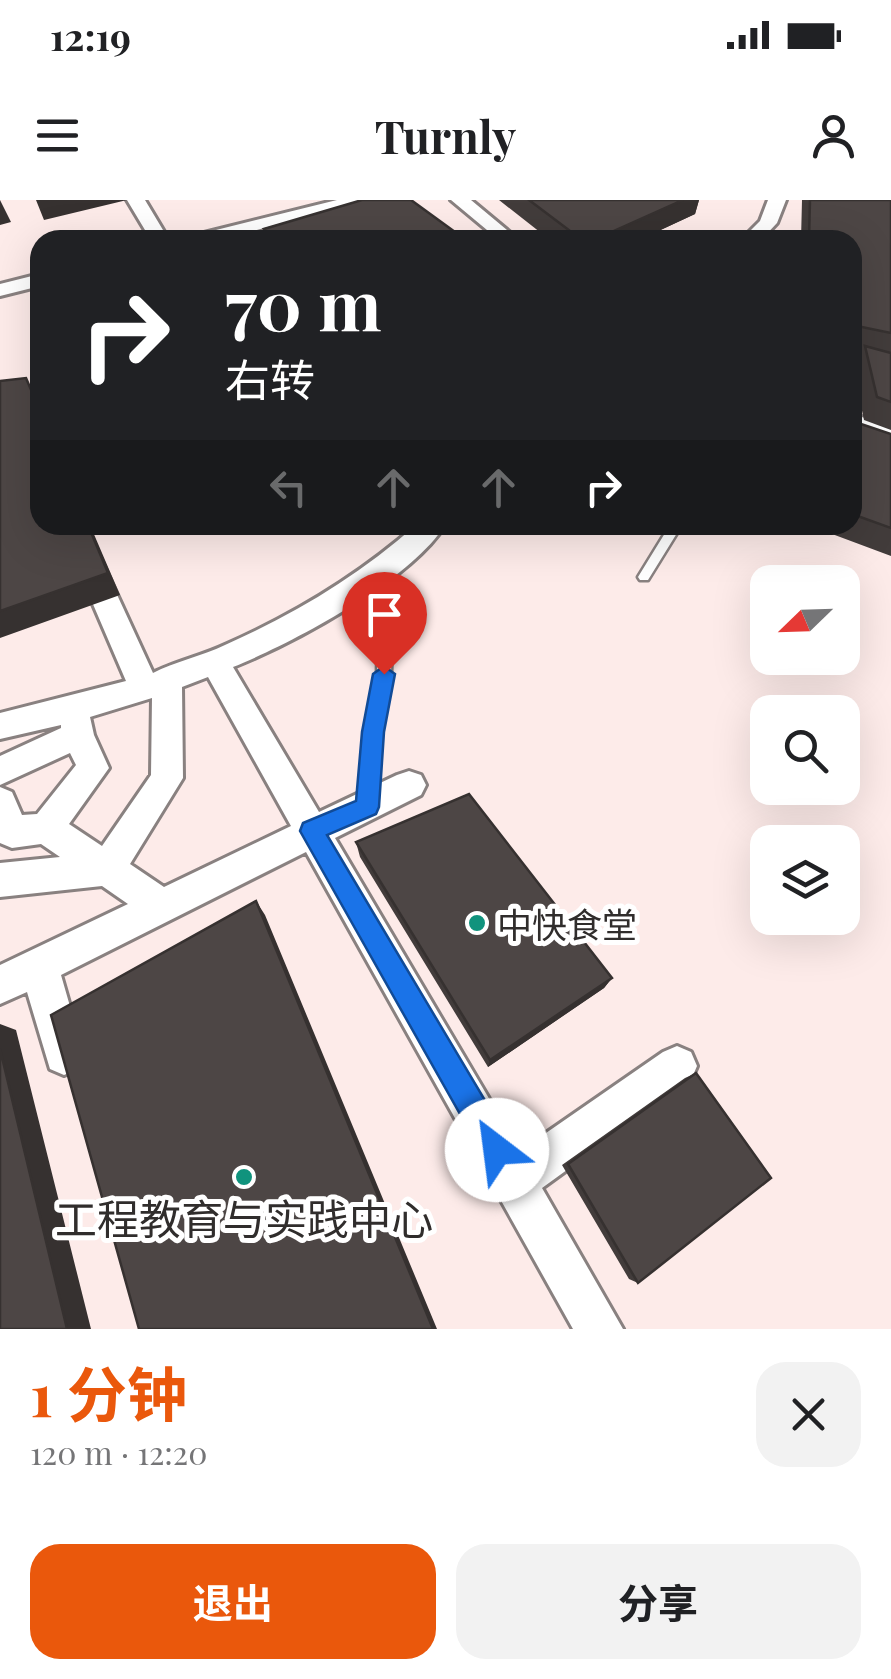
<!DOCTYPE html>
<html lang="zh">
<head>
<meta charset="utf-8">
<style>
  :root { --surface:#fff; --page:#f2f2f2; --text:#202124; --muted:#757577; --accent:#ea580c }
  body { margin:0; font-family:"Playfair Display","Noto Sans SC",serif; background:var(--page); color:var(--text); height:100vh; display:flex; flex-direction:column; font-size:38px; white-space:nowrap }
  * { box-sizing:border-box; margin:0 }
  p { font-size:32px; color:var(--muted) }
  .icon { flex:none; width:55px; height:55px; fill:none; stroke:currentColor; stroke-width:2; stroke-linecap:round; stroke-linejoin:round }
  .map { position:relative; height:1129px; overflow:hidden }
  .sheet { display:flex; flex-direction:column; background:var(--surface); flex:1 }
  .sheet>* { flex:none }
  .banner { position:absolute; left:30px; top:30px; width:832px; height:305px; border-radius:30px; box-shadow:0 10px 40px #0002; background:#202124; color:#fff; overflow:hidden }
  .needle { width:65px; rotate:247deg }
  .fabs { position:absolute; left:750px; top:365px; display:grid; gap:20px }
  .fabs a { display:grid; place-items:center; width:110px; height:110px; border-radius:20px; background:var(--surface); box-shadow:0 10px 40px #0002; font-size:50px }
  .pin { position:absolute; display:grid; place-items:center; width:85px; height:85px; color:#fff; margin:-102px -42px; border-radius:50% 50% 50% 0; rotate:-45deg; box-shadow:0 0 10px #0007 }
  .pin .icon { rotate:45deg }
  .me { position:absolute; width:110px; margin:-55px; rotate:330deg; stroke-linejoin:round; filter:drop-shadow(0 0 8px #0008) }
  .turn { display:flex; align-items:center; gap:35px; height:210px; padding:0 30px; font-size:45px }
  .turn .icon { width:130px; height:130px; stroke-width:2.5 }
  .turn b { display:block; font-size:70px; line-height:85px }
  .lanes { display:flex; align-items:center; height:95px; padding:0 30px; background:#0003; justify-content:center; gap:50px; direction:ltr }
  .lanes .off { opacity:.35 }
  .round { display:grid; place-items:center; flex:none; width:105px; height:105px; border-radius:30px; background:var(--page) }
  .head { display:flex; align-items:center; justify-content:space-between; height:170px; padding:0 30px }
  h1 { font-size:60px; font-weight:700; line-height:75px; color:var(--accent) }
  .button { display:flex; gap:20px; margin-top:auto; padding:20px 30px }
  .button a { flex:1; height:115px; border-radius:30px; background:var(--accent); color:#fff; font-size:40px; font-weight:700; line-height:115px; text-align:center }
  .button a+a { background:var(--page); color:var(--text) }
  .status { display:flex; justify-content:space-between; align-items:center; height:70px; padding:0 50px; background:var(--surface); direction:ltr }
  .status svg { height:28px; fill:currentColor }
  header { display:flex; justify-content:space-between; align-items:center; height:130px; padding:0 30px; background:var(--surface); font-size:45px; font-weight:700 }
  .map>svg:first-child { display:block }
  .built { fill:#fdebe9; fill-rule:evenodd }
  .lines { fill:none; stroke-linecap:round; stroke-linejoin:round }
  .lane-casing { stroke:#898180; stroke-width:5 }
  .street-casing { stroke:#898180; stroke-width:6 }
  .lane { fill:#fff; fill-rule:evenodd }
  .street { fill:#fff; fill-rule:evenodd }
  .wall { fill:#423c3b }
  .shaded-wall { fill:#363130 }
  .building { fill:#4d4645; stroke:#363130; stroke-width:2.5 }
  .route { fill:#1a73e8; stroke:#114b97; stroke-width:2.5 }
  .poi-dot { fill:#10937d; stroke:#fff; stroke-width:4 }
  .labels { text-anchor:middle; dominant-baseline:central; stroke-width:10; stroke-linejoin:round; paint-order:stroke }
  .poi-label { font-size:35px; fill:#302d2c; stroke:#fff; text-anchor:start }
  .near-poi-label { font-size:42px; fill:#302d2c; stroke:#fff }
</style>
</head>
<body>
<div class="status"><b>12:19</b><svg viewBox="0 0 49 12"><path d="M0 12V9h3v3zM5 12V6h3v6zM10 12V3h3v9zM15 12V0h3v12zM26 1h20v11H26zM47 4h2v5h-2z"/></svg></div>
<header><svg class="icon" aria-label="menu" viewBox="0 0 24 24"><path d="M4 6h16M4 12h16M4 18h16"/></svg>Turnly<svg class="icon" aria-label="person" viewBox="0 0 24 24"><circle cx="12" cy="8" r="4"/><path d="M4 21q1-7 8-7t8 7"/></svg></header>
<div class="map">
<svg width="891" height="1129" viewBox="0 0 891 1129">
  <rect width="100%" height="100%" fill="#fefafa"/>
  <path class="built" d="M0,0H891V1129H0ZM40,40H852V325H40ZM768,382H842V458H768ZM768,512H842V588H768ZM768,642H842V718H768Z"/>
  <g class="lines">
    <defs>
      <path id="lane" d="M670,325H682L648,380H640L638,377Z
        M377,366L383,371L392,436L391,474L380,532L375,607L372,612L367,614L362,612L359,607L366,532L377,474L378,436L371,371Z"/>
      <path id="street" d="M127,0H145L169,40H151Z
        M337,0H367L220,40H189L192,36Z
        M451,0H471L519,40H499Z
        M768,0H786L777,23L761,40H741L760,21Z
        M40,74V86L0,96V84Z
        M852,214L891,226V241L852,229Z
        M59,325H85L153,473C174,462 202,456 225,445C295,414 358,376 416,325H445C411,380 293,443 233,467L319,612L397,575L409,571L421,575L426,585L421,595L335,638L520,951L663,852L677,846L691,852L697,866L691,880L542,988L623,1129H573L306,652L61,775L84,855L78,869L64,875L50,869L27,792L0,804V765L128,704L102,686L0,697V663L60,657L41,644L12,648L0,643V587L12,592L22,615L37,614L76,565L70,553L0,585V556L61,528V525L0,539V513L126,481ZM208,477L291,626L164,687L130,664L183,578L182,487ZM152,498L151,575L102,646L69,624L109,568L94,535L90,517Z"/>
    </defs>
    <use href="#lane" class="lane-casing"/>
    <use href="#street" class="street-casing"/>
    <use href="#lane" class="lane"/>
    <use href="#street" class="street"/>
  </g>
  <path class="wall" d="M499,0H699L695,14L639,40H550Z
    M802,0H891V230L864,220L853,169L861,152L852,150V40H801Z
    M264,29L466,40H266Z
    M852,221L891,234V356L808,325H852Z
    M356,642L612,778L604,788L488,867L360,657Z
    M696,873L638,1083L629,1079L562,965L685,878Z"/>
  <path class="shaded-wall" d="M0,0L11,22L0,25Z
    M36,0H127L44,20Z
    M683,0H699L695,14L639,40H594Z
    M88,325H90L120,395L0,438V411Z
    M217,325H245L220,335Z
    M256,701L265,715L437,1129H433Z
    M612,778L604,788L488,867L490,860Z
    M0,824L16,830L91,1129H67L0,849Z"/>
  <path class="building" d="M362,0H411L466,40H274L264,29Z
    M529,0H683L594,40H582Z
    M810,0H891V133L852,125V40H809Z
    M865,146L891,153V202L877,197Z
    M26,178L40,211V325H88L108,373L0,411V181Z
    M852,221L891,234V328L852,314Z
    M469,594L612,778L490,860L356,642Z
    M256,701L433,1129H139L51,815Z
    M0,849L67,1129H0Z
    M696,873L771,978L638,1083L568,964Z"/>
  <path class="route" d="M384,466L395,474L384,532L379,607L376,614L327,635L508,939L512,950L508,960L497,965L486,960L300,631L303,623L356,601L362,532L373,474Z"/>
  <g class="poi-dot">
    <circle cx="477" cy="723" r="10"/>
    <circle cx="244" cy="977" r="10"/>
  </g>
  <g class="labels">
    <g class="poi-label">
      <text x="497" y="723">中快食堂</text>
    </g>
    <g class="near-poi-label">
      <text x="244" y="1018">工程教育与实践中心</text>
    </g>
  </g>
</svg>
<div class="fabs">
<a><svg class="needle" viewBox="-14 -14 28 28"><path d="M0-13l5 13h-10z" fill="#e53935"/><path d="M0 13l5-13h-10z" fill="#757577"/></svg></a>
<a><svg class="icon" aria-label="search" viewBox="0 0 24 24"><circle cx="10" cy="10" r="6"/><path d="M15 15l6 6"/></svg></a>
<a><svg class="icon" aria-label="layers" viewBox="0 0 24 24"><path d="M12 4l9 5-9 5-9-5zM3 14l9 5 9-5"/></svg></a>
</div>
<div class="pin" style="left:384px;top:474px;background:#d93025"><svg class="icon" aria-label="arrive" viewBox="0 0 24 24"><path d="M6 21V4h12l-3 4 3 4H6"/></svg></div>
<svg class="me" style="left:497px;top:950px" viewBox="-20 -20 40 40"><circle r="19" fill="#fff"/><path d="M0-13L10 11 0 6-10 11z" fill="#1a73e8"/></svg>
<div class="banner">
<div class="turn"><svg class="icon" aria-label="right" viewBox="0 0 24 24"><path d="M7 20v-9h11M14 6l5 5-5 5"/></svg><div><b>70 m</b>右转</div></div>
<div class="lanes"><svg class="icon off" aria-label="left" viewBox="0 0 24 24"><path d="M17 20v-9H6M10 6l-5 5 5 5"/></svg><svg class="icon off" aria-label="ahead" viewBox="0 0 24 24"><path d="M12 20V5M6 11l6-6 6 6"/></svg><svg class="icon off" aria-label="ahead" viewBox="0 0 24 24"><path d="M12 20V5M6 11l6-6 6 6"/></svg><svg class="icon" aria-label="right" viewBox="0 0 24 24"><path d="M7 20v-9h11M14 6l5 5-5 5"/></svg></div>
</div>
</div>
<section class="sheet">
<div class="head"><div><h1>1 分钟</h1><p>120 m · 12:20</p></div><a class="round"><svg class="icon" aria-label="close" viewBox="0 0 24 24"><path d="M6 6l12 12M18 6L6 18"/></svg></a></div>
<div class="button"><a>退出</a><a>分享</a></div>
</section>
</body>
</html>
